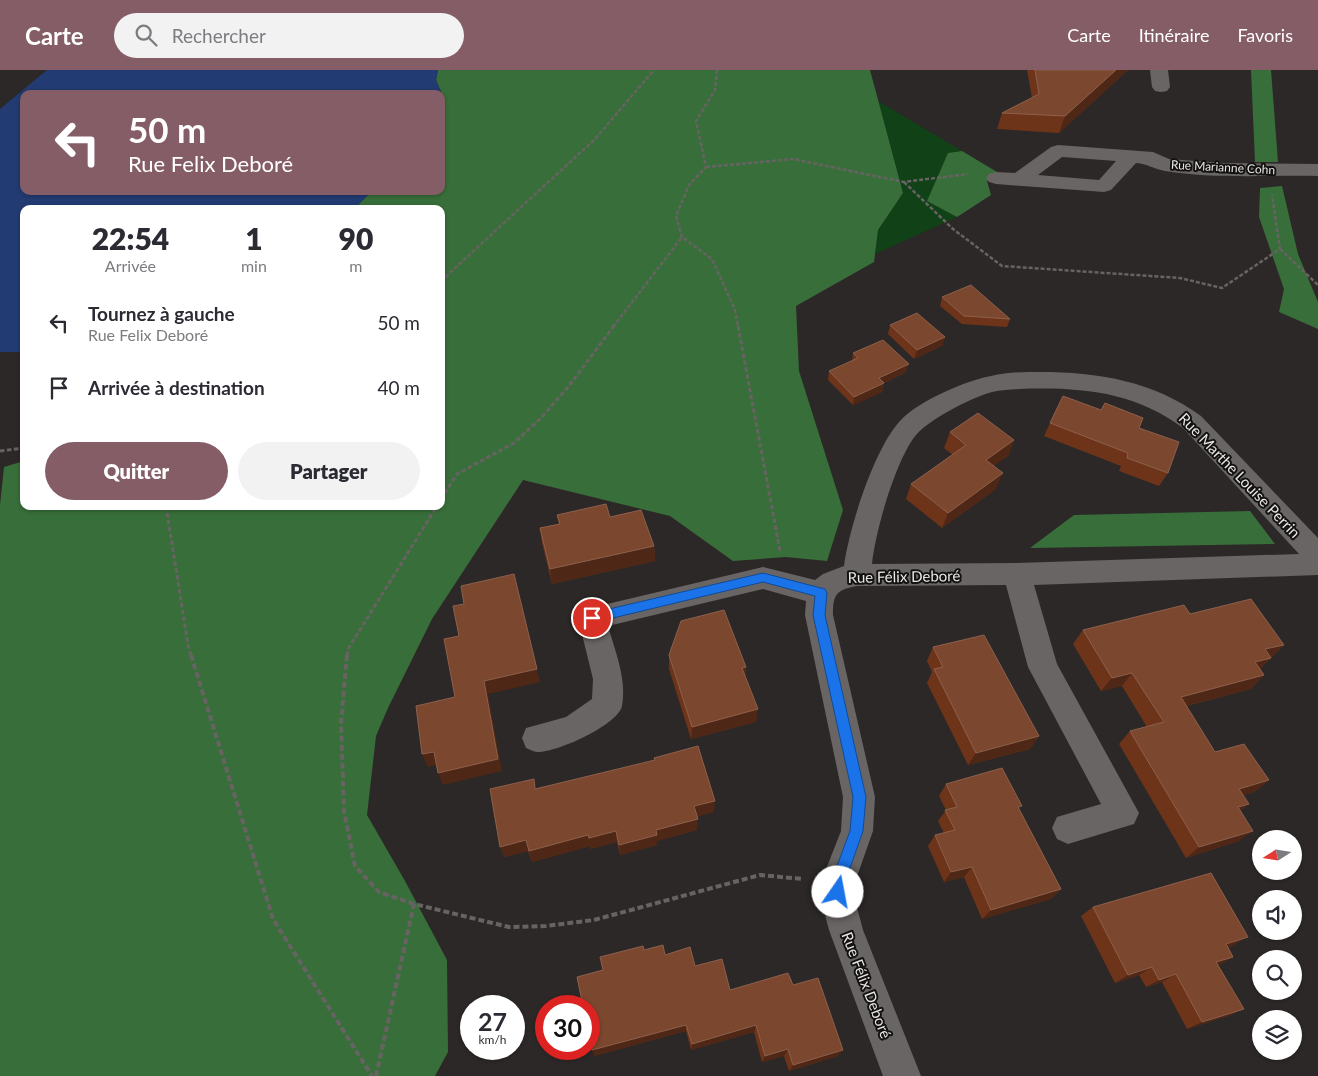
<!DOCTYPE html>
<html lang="fr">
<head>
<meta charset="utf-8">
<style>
  :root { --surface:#fff; --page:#f2f2f3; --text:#2b2b33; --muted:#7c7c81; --accent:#855d67 }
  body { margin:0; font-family:Lato,sans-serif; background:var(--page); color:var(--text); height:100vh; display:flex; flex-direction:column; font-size:19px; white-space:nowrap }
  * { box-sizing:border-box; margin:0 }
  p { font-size:16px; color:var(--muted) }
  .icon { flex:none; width:28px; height:28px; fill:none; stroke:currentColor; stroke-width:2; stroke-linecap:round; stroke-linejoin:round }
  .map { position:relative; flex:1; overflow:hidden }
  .panel { position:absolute; left:20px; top:135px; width:425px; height:305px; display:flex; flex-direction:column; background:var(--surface); border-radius:10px; box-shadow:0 1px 4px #0004 }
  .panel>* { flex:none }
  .top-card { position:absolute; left:20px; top:20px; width:425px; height:105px; border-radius:10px; box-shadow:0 1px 4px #0004; background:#855d67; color:#fff; overflow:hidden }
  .needle { width:32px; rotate:258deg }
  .fabs { position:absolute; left:1252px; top:760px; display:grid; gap:10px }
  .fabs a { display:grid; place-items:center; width:50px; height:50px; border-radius:50%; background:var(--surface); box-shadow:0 1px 4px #0004; font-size:25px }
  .speed { position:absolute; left:460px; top:925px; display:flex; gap:10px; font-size:25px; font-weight:700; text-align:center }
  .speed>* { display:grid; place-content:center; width:65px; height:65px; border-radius:50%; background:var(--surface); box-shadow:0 1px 4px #0004; line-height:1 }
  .speed small { font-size:12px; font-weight:400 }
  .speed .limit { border:8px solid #d22; background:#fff; color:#111 }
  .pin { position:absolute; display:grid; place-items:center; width:42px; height:42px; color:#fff; margin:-21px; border:2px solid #fff; border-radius:50%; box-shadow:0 1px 5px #0007 }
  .me { position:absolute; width:55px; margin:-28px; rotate:12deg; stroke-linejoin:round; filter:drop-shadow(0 0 4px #0008) }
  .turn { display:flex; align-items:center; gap:18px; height:105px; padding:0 25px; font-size:22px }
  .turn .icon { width:65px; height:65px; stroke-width:2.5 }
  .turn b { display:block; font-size:35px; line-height:42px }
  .eta { display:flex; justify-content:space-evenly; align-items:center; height:85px; text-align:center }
  .eta b { font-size:30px; font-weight:800; line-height:35px }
  .primary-button { display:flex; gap:10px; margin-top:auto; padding:10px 25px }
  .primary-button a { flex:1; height:58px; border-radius:30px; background:var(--accent); color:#fff; font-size:20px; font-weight:800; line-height:58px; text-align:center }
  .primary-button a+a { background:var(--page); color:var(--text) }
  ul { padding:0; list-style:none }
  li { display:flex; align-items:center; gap:15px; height:65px; padding:0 25px }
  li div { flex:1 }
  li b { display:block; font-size:19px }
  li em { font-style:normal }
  header { display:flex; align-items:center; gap:30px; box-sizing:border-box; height:70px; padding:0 25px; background:var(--accent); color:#fff }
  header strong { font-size:24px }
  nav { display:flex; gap:28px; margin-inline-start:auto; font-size:18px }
  .search { width:350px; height:45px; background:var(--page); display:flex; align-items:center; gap:12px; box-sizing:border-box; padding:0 18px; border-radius:28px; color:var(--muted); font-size:19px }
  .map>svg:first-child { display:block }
  .green { fill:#114116 }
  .forest { fill:#386e3a }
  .water { fill:#223b72 }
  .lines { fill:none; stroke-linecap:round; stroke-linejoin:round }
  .path-far2 { stroke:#676362; stroke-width:2.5; stroke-dasharray:4 2; stroke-linecap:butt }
  .path-far1 { stroke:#676362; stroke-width:3; stroke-dasharray:4.5 2.5; stroke-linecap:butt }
  .path { stroke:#676362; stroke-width:4; stroke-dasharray:6 3; stroke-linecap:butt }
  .minor { fill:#696564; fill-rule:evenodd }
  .wall { fill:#6e3419 }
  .shaded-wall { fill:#4e2716 }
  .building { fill:#7b472f; stroke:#8d604c }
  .route { fill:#1a73e8; stroke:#114b97 }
  .labels { text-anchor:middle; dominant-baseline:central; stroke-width:4; stroke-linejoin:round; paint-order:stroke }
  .far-street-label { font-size:12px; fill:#e9e7e6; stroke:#131211 }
  .street-label { font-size:15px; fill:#e9e7e6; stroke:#131211 }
</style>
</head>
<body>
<header>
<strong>Carte</strong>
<div class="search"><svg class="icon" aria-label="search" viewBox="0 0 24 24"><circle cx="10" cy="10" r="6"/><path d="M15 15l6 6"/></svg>Rechercher</div>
<nav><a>Carte</a><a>Itinéraire</a><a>Favoris</a></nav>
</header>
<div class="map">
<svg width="1318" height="1006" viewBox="0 0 1318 1006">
  <rect width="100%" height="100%" fill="#2c2827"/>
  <path class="green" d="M878,31L962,81L948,83L928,131L957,147L875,184L878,160L903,123Z"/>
  <path class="forest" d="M438,0H870L903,123L878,160L874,192L796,236L799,301L843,440L827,491L786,487L733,491L670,446L523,410L432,549L388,638L376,666L367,745L405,811L447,890L448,982L435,1006H0V435L4,397L24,391V436H441V139H354L372,121H441V24H439L441,22L436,10Z
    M1251,0H1271L1278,92H1255Z
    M962,81L997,102L987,111L991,125L957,147L927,131L948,83Z
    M1282,116L1298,184L1318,232V259L1279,242L1284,219L1259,147L1260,118Z
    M1250,441L1275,474L1030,478L1074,445Z"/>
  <path class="water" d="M47,0H438L436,10L441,22L439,24H24V121H372L354,139H24V282H0V39Z"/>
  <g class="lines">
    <path class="path-far2" d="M717,0L715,20L696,51L706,97L689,115L676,146L682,167L712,189L735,240L738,257
      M706,97L793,89L904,112L968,104
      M904,112L953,159L1002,196L1180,208L1222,218L1280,179L1272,125
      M1280,179L1318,215
      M441,211L595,69L654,0
      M613,257L682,167"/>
    <path class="path-far1" d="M738,256L780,481
      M0,381L24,378
      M441,429L457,404L514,373L543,346L568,317L614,256
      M166,436L188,575L191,586
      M347,586L348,579L437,436"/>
    <path class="path" d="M191,585L273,849L372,1006
      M347,585L341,653L344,741L355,796L379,822L414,834L509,857L546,856L594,850L760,805L803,809
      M376,1006L414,834"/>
    <path class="minor" d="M1150,0H1168L1170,17L1167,21L1161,22L1155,21L1152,17Z
      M1058,75L1153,82L1169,89L1224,93L1318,94V106C1270,105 1212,109 1165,101C1153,99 1149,94 1136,93L1111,120L1104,122L996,114L989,112L986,108L989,104L996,102L1015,103L1051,77ZM1062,87L1116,91L1099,110L1038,105Z
      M1040,302C1098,302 1153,311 1201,346L1318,468V505L1034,515L1057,594L1139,743L1134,754L1068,774L1057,769L1052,758L1057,747L1101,734L1028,597L1006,515L857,516C836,520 833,524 833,545L875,727L873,761L855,812L856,834L863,860L921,1006H883L829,860L822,834L821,812L841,761L843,727L805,545L806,531L763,519L608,556C615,581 627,609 622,636C618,655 556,683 537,682C534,682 529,679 526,678L522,668L526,658L566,647L592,629L593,609L578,548L582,540L763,497L815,510L823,504L844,496C849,458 874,379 900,351C918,331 965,311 991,306C1007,302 1024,302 1040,302ZM1019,319C1080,317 1133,321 1183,358L1299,484L1017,493L872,494C875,462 896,389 916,365C931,348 971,328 992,322C1001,320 1010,320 1019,319Z"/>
  </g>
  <path class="wall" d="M1027,0H1128L1059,63L997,59L1002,43L1032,28Z
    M942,227L1010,249L1007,257L962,254L940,236Z
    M890,255L945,267L942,276L914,289L888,264Z
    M853,283L906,302L884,313L882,322L853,335L828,310L829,301L852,291Z
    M1050,353L1139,358L1168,403L1159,416L1119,401L1121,396L1044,366Z
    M950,362L1014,370L1008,386L993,396L996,419L942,458L906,429L911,414L953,385L944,378Z
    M557,445L610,447L654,476L655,491L552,514L542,473L540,458L559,454Z
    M1190,544L1284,575L1260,599L1264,605L1251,619L1186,636L1215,682L1269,710L1254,722L1243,725L1241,741L1239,771L1186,788L1119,674L1130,661L1147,657L1122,616L1101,621L1073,574L1083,560Z
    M933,577L1039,666L1030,679L968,695L927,613L932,602L927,591Z
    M669,585L746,597L745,606L756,652L691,669L669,599Z
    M654,688L714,742L697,746V760L657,771V775L620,785L617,772L590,779V776L532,792L528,781L504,787L536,719L654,691Z
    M946,714L1019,739L1061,819L1051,829L982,849L964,807L944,812L928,776L935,765L944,763L938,751L946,740L939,726Z
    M1093,837L1232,876L1228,877L1233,887L1218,895L1244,939L1228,946L1187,959L1162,912L1146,917L1139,905L1115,913L1081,846Z
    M644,880L665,885L695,896L730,920L793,915L838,986L789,1001L784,986L762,992L754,962L691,980L686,961L594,986L603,900Z"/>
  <path class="shaded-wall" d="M1116,0H1128L1059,63L1065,46Z
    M945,267L942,276L914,289L917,280Z
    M909,294L906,302L877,316L879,308Z
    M884,313L882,322L853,335L854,327Z
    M1014,370L1008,386L980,406L986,390Z
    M1003,403L996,419L942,458L948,443Z
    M654,476L655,491L552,514L550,499Z
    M1284,575L1257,602L1252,593L1265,579Z
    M746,597L744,611L742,598Z
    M537,599L540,612L488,624L502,701L443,715L438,703L484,611Z
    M1132,603L1122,616L1101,621L1112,608Z
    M1264,605L1251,619L1169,640L1181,627Z
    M758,639L756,652L691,669L692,657Z
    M1039,666L1030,679L968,695L976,683Z
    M434,682L439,694L428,697L422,684Z
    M1269,710L1254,722L1225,731L1239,719Z
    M715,731L714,742L693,748L694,736Z
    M1249,734L1235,745L1238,737Z
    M698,749L697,760L657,771V775L620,785L619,775L656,760Z
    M616,761L617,772L590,779L589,768Z
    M1253,761L1239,771L1186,788L1199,777Z
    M588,765L590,776L532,792L529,781Z
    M526,770L530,781L504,787L500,777Z
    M972,797L964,807L944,812L951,802Z
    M1061,819L1051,829L982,849L991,840Z
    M1248,867L1232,876L1211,883L1226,874Z
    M1233,887L1218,895L1216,892Z
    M1152,897L1139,905L1115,913L1128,905Z
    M1176,904L1162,912L1146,917L1159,910Z
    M1244,939L1228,946L1187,959L1202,952Z
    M686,955V961L594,986L592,980Z
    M756,955L754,962L691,980L692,974Z
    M788,979L784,986L762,992L765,986Z
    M843,980L838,986L789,1001L793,995Z"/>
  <path class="building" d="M1035,0H1116L1065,46L1002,43L1039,24Z
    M971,215L1010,249L964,246L942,227Z
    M917,243L945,267L917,280L890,255Z
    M883,270L909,294L879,308L884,313L854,327L829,301L858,288L853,283Z
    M1063,326L1101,340L1105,333L1143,348L1139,358L1179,372L1168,403L1127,388L1128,383L1050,353Z
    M978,343L1014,370L986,390L1003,403L948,443L911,414L966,375L950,362Z
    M606,434L610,447L641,440L654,476L550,499L540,458L560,454L557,445Z
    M514,504L537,599L484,611L498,689L438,703L434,682L422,684L416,636L455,627L444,569L459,566L453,536L464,534L461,516Z
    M1251,529L1284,575L1265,579L1271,588L1255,592L1264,605L1181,627L1215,682L1244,674L1269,710L1239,719L1249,734L1238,737L1253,761L1199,777L1130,661L1164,652L1132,603L1112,608L1083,560L1184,535L1190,544Z
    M724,540L746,597L742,598L758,639L692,657L669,585L681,551Z
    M984,565L1039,666L976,683L934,599L943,597L933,577Z
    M698,676L715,731L694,736L698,749L656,760L657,765L619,775L616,761L589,768L588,765L529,781L526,770L500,777L490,719L534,709L535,719L655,690L654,688Z
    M1002,698L1022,736L1018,737L1061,819L991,840L972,797L951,802L935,765L955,760L945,740L957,737L946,714Z
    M1211,803L1248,867L1226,874L1233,887L1216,892L1244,939L1202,952L1176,904L1159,910L1152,897L1128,905L1093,837Z
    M663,875L665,885L690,877L695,896L722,889L730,920L788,903L793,915L818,908L843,980L793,995L788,979L765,986L756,955L692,974L686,955L592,980L589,966V936H583L577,907L603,900L600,887L643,876L644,880Z"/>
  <path class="route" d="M763,503L821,518L825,519L827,523L825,545L866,727L863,761L848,804L842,827L838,829L833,827L831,822L834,804L850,761L853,727L813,545L815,526L763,512L592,553L588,552L586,548L588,544L592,543Z"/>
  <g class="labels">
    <g class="far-street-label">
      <text transform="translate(1223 97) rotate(3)">Rue Marianne Cohn</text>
    </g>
    <g class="street-label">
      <text transform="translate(1240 405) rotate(46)">Rue Marthe Louise Perrin</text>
      <text transform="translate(904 506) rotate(-1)">Rue Félix Deboré</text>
      <text transform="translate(867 915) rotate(69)">Rue Félix Deboré</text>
    </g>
  </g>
</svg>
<div class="fabs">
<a><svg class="needle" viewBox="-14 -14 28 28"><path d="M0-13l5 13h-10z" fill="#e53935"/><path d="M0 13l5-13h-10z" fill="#7c7c81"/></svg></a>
<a><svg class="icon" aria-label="sound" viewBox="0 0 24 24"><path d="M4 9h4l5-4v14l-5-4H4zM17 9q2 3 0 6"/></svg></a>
<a><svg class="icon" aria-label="search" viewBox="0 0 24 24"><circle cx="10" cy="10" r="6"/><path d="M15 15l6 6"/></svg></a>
<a><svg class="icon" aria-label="layers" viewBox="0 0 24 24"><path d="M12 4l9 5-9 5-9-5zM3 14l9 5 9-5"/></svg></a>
</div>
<div class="speed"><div>27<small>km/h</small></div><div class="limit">30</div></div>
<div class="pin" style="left:592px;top:548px;background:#d93025"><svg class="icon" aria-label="arrive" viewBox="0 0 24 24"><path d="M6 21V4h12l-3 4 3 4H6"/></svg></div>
<svg class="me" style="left:838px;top:822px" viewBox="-20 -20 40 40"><circle r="19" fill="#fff"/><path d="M0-13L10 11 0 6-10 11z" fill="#1a73e8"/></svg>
<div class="top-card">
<div class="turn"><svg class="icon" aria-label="left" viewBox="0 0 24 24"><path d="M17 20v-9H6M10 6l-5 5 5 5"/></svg><div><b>50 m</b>Rue Felix Deboré</div></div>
</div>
<section class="panel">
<div class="eta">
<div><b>22:54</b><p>Arrivée</p></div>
<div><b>1</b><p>min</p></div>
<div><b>90</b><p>m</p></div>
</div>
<ul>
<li><svg class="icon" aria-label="left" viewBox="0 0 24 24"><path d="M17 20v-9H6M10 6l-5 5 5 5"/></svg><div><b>Tournez à gauche</b><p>Rue Felix Deboré</p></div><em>50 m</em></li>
<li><svg class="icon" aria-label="arrive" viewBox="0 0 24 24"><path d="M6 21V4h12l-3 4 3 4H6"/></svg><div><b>Arrivée à destination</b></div><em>40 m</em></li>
</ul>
<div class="primary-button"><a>Quitter</a><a>Partager</a></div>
</section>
</div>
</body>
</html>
